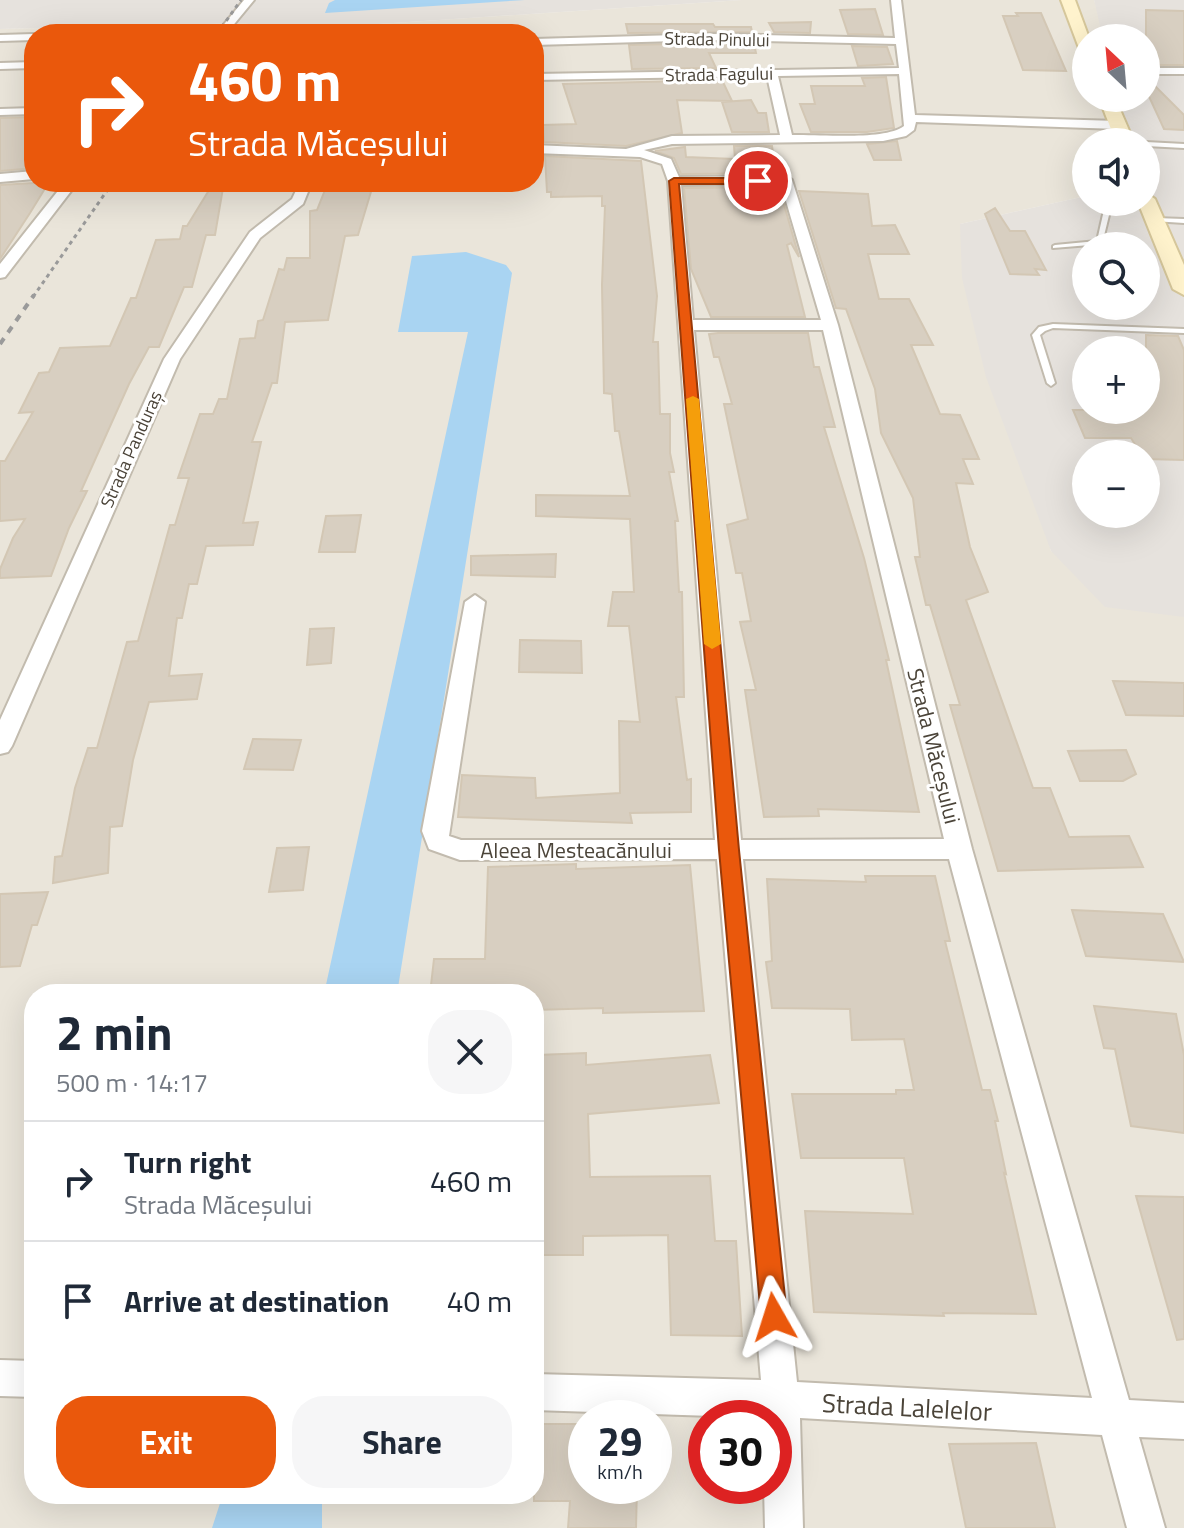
<!DOCTYPE html>
<html lang="en">
<head>
<meta charset="utf-8">
<style>
  :root { --surface:#fff; --page:#f6f6f7; --text:#1f2937; --muted:#747a83; --line:#e0e1e3; --accent:#ea580c }
  body { margin:0; font-family:"Titillium Web",sans-serif; background:var(--page); color:var(--text); height:100vh; display:flex; flex-direction:column; font-size:30px; white-space:nowrap }
  * { box-sizing:border-box; margin:0 }
  p { font-size:26px; color:var(--muted) }
  .icon { flex:none; width:44px; height:44px; fill:none; stroke:currentColor; stroke-width:2; stroke-linecap:round; stroke-linejoin:round }
  .map { position:relative; flex:1; overflow:hidden }
  .side { position:absolute; left:24px; top:984px; width:520px; height:520px; display:flex; flex-direction:column; background:var(--surface); border-radius:32px; box-shadow:0 8px 32px #0002 }
  .side>* { flex:none }
  .guide { position:absolute; left:24px; top:24px; width:520px; height:168px; border-radius:32px; box-shadow:0 8px 32px #0002; background:#ea580c; color:#fff; overflow:hidden }
  .needle { width:52px; rotate:334deg }
  .fabs { position:absolute; left:1072px; top:24px; display:grid; gap:16px }
  .fabs a { display:grid; place-items:center; width:88px; height:88px; border-radius:50%; background:var(--surface); box-shadow:0 8px 32px #0002; font-size:40px }
  .speed { position:absolute; left:568px; top:1400px; display:flex; gap:16px; font-size:40px; font-weight:700; text-align:center }
  .speed>* { display:grid; place-content:center; width:104px; height:104px; border-radius:50%; background:var(--surface); box-shadow:0 8px 32px #0002; line-height:1 }
  .speed small { font-size:20px; font-weight:400 }
  .speed .limit { border:12px solid #d22; background:#fff; color:#111 }
  .pin { position:absolute; display:grid; place-items:center; width:68px; height:68px; color:#fff; margin:-34px; border:4px solid #fff; border-radius:50%; box-shadow:0 2px 8px #0007 }
  .me { position:absolute; width:88px; margin:-44px; rotate:354deg; stroke-linejoin:round; filter:drop-shadow(0 0 6px #0008) }
  .turn { display:flex; align-items:center; gap:28px; height:168px; padding:0 32px; font-size:36px }
  .turn .icon { width:104px; height:104px; stroke-width:2.5 }
  .turn b { display:block; font-size:56px; line-height:68px }
  .round { display:grid; place-items:center; flex:none; width:84px; height:84px; border-radius:32px; background:var(--page) }
  .head { display:flex; align-items:center; justify-content:space-between; height:136px; padding:0 32px }
  h1 { font-size:48px; font-weight:700; line-height:60px }
  .cta { display:flex; gap:16px; margin-top:auto; padding:16px 32px }
  .cta a { flex:1; height:92px; border-radius:32px; background:var(--accent); color:#fff; font-size:32px; font-weight:700; line-height:92px; text-align:center }
  .cta a+a { background:var(--page); color:var(--text) }
  ul { padding:0; list-style:none }
  li { display:flex; align-items:center; gap:24px; height:120px; padding:0 32px; border-top:2px solid var(--line) }
  li div { flex:1 }
  li b { display:block; font-size:30px }
  li em { font-style:normal }
  .map>svg:first-child { display:block }
  .residential { fill:#eae5da; fill-rule:evenodd }
  .industrial { fill:#e6e2dd; fill-rule:evenodd }
  .water { fill:#a9d4f2 }
  .building { fill:#d8cfc1; stroke:#d3c7b4; stroke-width:2 }
  .lines { fill:none; stroke-linecap:round; stroke-linejoin:round }
  .service-casing { stroke:#c2bbae; stroke-width:4 }
  .minor-casing { stroke:#c2bbae; stroke-width:4 }
  .secondary-casing { stroke:#d6c79b; stroke-width:4 }
  .service { fill:#fff; fill-rule:evenodd }
  .minor { fill:#fff; fill-rule:evenodd }
  .secondary { fill:#fff3cd; fill-rule:evenodd }
  .rail-far1 { stroke:#9a9a9a; stroke-width:3; stroke-dasharray:4 4; stroke-linecap:butt }
  .rail { stroke:#9a9a9a; stroke-width:4; stroke-dasharray:7 7; stroke-linecap:butt }
  .route { fill:#ea580c; stroke:#983908; stroke-width:2 }
  .slow { fill:#f59e0b }
  .labels { text-anchor:middle; dominant-baseline:central; stroke-width:6; stroke-linejoin:round; paint-order:stroke }
  .far-street-label { font-size:18px; fill:#4b4439; stroke:#fff }
  .street-label { font-size:22px; fill:#4b4439; stroke:#fff }
  .near-street-label { font-size:26px; fill:#4b4439; stroke:#fff }
</style>
</head>
<body>
<div class="map">
<svg width="1184" height="1528" viewBox="0 0 1184 1528">
  <rect width="100%" height="100%" fill="#f6f3ec"/>
  <path class="residential" d="M742,0H1094L1102,25L1103,38H1086V98H1108L1112,142H1086V196L960,224L1051,551L1184,617V1528H0V29L249,23L244,33ZM34,34H534V182H34ZM34,994H534V1494H34ZM586,1418H654V1486H586ZM706,1418H774V1486H706Z"/>
  <path class="industrial" d="M0,0H742L243,33L248,23L0,29Z
    M1094,0H1184V617L1105,607L1051,551L986,377L962,278L960,224L1086,196V202H1146V142H1112L1108,98H1146V38H1103ZM1086,246H1146V306H1086ZM1086,350H1146V410H1086ZM1086,454H1146V514H1086Z"/>
  <path class="water" d="M335,0H525L325,13L329,3Z
    M466,252L506,265L512,273L397,994H324L468,332H398L412,256Z
    M223,1494H322V1528H212Z"/>
  <path class="building" d="M875,9L883,35L848,34L840,10Z
    M1146,10L1184,11V65H1146Z
    M1016,13H1041L1066,71L1023,70L1003,16H1018Z
    M811,22L810,33L774,32L769,23Z
    M626,24H713L715,27H751L752,32L628,33Z
    M713,43L754,44L756,53H709L716,68L632,69L629,45Z
    M852,46L887,47L893,64L858,66Z
    M886,77L894,128L867,132H811L800,104H815L811,86H865L862,78Z
    M1146,77L1184,115V130L1164,129L1146,90Z
    M722,80L732,101L677,100L682,133L626,146L544,142L543,125L576,124L563,84Z
    M751,100L758,113H766L769,132H732L722,102Z
    M34,117V168L0,171V118Z
    M897,141L901,160H874L867,144Z
    M734,146H772L776,173L681,174L674,158L655,151L685,147L686,157L735,159Z
    M545,156L641,161L657,296L653,342H658L660,414H670V453L674,472H669L678,521H675L679,592H682L684,697H676L687,780L691,779V812L630,813L632,823L458,817L462,775L535,778L536,798L620,793L619,721L640,722L629,626H608L613,592H634L630,519L536,516V495L630,496L619,431H615L612,394L604,393L602,285L605,206H602V196L551,197V192H547Z
    M49,182L30,213L0,259V185Z
    M214,182H224L215,235H206L192,287H184L159,347H149L129,384L81,491H87L69,528L51,576L0,578V569L13,538L25,519L0,521V461H5L33,412L19,413L39,373L49,372L60,348L110,346L131,298H136L156,240L180,239L183,226H187Z
    M327,185H373L358,235L345,236L328,320L285,322L277,383H272L252,442H261L243,523L258,522L253,545L206,546L197,584H189L182,618H177L169,676L202,674L197,699L149,702L133,760L122,826L110,827L108,873L53,883L55,857L62,856L75,788L88,748H97L127,642L138,641L170,525H175L189,478H178L200,414H213L219,399H227L240,339L255,338L258,321L263,320L279,269L284,270L287,258H310V211L317,210Z
    M779,187L799,257L791,243L787,245L805,317H711L691,269L684,188Z
    M799,191L868,194L872,226L895,225L909,254H868L879,299H909L933,345H911L940,414L960,415L979,459H963L973,484L956,483L970,547L988,592L966,600L1033,788H1050L1069,837L1129,836L1143,867L998,871L950,705H960L930,605H926L915,557H920L913,498L881,433L875,389L846,309L836,308Z
    M995,208L1010,231H1025L1046,270L1035,269L1039,275L1010,274L985,214Z
    M718,333H808L814,367H819L835,427H824L864,558L889,660H886L919,812L818,809L819,816L764,817L745,690H756L740,622L751,621L742,573H736L727,525L748,519L724,404H732L719,357H714L709,334Z
    M1146,335L1178,336L1184,350V460L1146,459V454H1141L1131,438H1085L1073,410H1146Z
    M361,515L355,552H319L326,516Z
    M556,554L555,577L471,575V556Z
    M334,628L331,663L307,665L310,629Z
    M520,640L581,641L582,673L519,672Z
    M1113,681L1184,683V716L1126,715Z
    M253,739L301,740L293,770L244,769Z
    M1126,750L1136,774L1123,781H1080L1068,751Z
    M309,847L303,890L269,892L277,848Z
    M576,864V869L690,865L704,1011L603,1013V1008L534,1010V994H430L434,959H485L488,867Z
    M865,876H935L950,941H945L982,1090H990L998,1121H995L1006,1174L1004,1173L1036,1314L943,1313L944,1316L814,1312L805,1211L913,1214L904,1158H801L792,1094H896V1090H914L904,1039L852,1040L850,1009L772,1008L766,962L772,961L767,879L866,882Z
    M48,892L37,925H32L20,966L0,967V894Z
    M1072,910L1163,914L1184,962L1086,956Z
    M1094,1006L1176,1014L1184,1055V1133L1131,1126L1115,1049L1104,1048Z
    M586,1053V1065L710,1055L719,1103L588,1114L590,1177L710,1176L715,1241H736L742,1336L671,1335L668,1235L583,1236V1255H534V1160H538V1055Z
    M1136,1196L1184,1197V1339L1177,1340Z
    M534,1424H586V1486H637L636,1528H568L570,1501H534Z
    M1036,1443L1055,1528H966L949,1444Z"/>
  <g class="lines">
    <defs>
      <path id="service" d="M1146,142L1184,144V148L1146,146Z
        M1116,202H1124L1110,211L1102,244L1053,248V246L1055,245L1097,241L1104,210Z
        M1155,218L1184,219V223L1153,221V219Z
        M1053,324L1184,329V333L1053,328L1045,331L1040,335L1055,383L1051,386L1047,383L1032,335L1039,327Z"/>
      <path id="minor" d="M244,0H254L226,34H216Z
        M891,0H901L915,115L1118,121L1124,125L1118,129L916,122L914,130L906,136L883,141L672,144L644,150L671,159L679,177L786,176L792,180L838,325L972,849L1129,1400L1184,1403V1439L1139,1437L1165,1528H1127L1102,1435L800,1418L803,1528H765L764,1486H774V1418L534,1410V1374L761,1380L717,859L460,860L429,849L422,831L465,602L475,595L485,602L449,836L461,840H715L668,181L662,164L640,157L534,153V145L626,149L672,136L780,135L767,76L534,80V74L899,68L896,44L713,40L534,45V39L713,34L895,38ZM899,74L904,126C884,141 819,134 792,135L778,76ZM781,184L821,320H693L681,185ZM694,330H823L944,839L741,840ZM743,859H949L1092,1398L797,1382Z
        M34,34V40L0,41V35Z
        M34,62V68L0,69V63Z
        M1146,68H1184V74H1146Z
        M34,108V114L0,115V109Z
        M34,171V179L0,182V174Z
        M65,182H78L5,277L0,278V264Z
        M300,182H312L303,204L260,238L180,359L12,746L8,752L0,754V720L164,359L250,232L292,199Z
        M0,1360L34,1361V1397L0,1396Z"/>
      <path id="secondary" d="M1061,0H1075L1089,38H1086V52L1079,48Z
        M1099,98H1115L1134,142H1116Z
        M1146,193L1155,199L1184,265V295L1173,289L1138,202H1146Z"/>
    </defs>
    <use href="#service" class="service-casing"/>
    <use href="#minor" class="minor-casing"/>
    <use href="#secondary" class="secondary-casing"/>
    <use href="#service" class="service"/>
    <use href="#minor" class="minor"/>
    <use href="#secondary" class="secondary"/>
    <path class="rail-far1" d="M217,34L241,0
      M33,297L113,182"/>
    <path class="rail" d="M0,344L34,295"/>
  </g>
  <path class="route" d="M674,178H758L763,181L758,184H679L739,850L787,1317L783,1326L774,1330L765,1326L761,1317L719,850L669,181Z"/>
  <path class="slow" d="M693,396L699,399L721,644L712,649L704,644L686,399Z"/>
  <g class="labels">
    <g class="far-street-label">
      <text transform="translate(717 39) rotate(1)">Strada Pinului</text>
      <text transform="translate(719 74) rotate(-1)">Strada Fagului</text>
      <text transform="translate(131 449) rotate(-66)">Strada Panduraș</text>
    </g>
    <g class="street-label">
      <text transform="translate(934 746) rotate(76)">Strada Măceșului</text>
      <text x="576" y="850">Aleea Mesteacănului</text>
    </g>
    <g class="near-street-label">
      <text transform="translate(907 1407) rotate(3)">Strada Lalelelor</text>
    </g>
  </g>
</svg>
<div class="fabs">
<a><svg class="needle" viewBox="-14 -14 28 28"><path d="M0-13l5 13h-10z" fill="#e53935"/><path d="M0 13l5-13h-10z" fill="#747a83"/></svg></a>
<a><svg class="icon" aria-label="sound" viewBox="0 0 24 24"><path d="M4 9h4l5-4v14l-5-4H4zM17 9q2 3 0 6"/></svg></a>
<a><svg class="icon" aria-label="search" viewBox="0 0 24 24"><circle cx="10" cy="10" r="6"/><path d="M15 15l6 6"/></svg></a>
<a>+</a>
<a>−</a>
</div>
<div class="speed"><div>29<small>km/h</small></div><div class="limit">30</div></div>
<div class="pin" style="left:758px;top:181px;background:#d93025"><svg class="icon" aria-label="arrive" viewBox="0 0 24 24"><path d="M6 21V4h12l-3 4 3 4H6"/></svg></div>
<svg class="me" style="left:774px;top:1317px" viewBox="-20 -20 40 40"><path d="M0-17L14 15 0 8-14 15z" fill="#ea580c" stroke="#fff" stroke-width="4"/></svg>
<div class="guide">
<div class="turn"><svg class="icon" aria-label="right" viewBox="0 0 24 24"><path d="M7 20v-9h11M14 6l5 5-5 5"/></svg><div><b>460 m</b>Strada Măceșului</div></div>
</div>
<section class="side">
<div class="head"><div><h1>2 min</h1><p>500 m · 14:17</p></div><a class="round"><svg class="icon" aria-label="close" viewBox="0 0 24 24"><path d="M6 6l12 12M18 6L6 18"/></svg></a></div>
<ul>
<li><svg class="icon" aria-label="right" viewBox="0 0 24 24"><path d="M7 20v-9h11M14 6l5 5-5 5"/></svg><div><b>Turn right</b><p>Strada Măceșului</p></div><em>460 m</em></li>
<li><svg class="icon" aria-label="arrive" viewBox="0 0 24 24"><path d="M6 21V4h12l-3 4 3 4H6"/></svg><div><b>Arrive at destination</b></div><em>40 m</em></li>
</ul>
<div class="cta"><a>Exit</a><a>Share</a></div>
</section>
</div>
</body>
</html>
